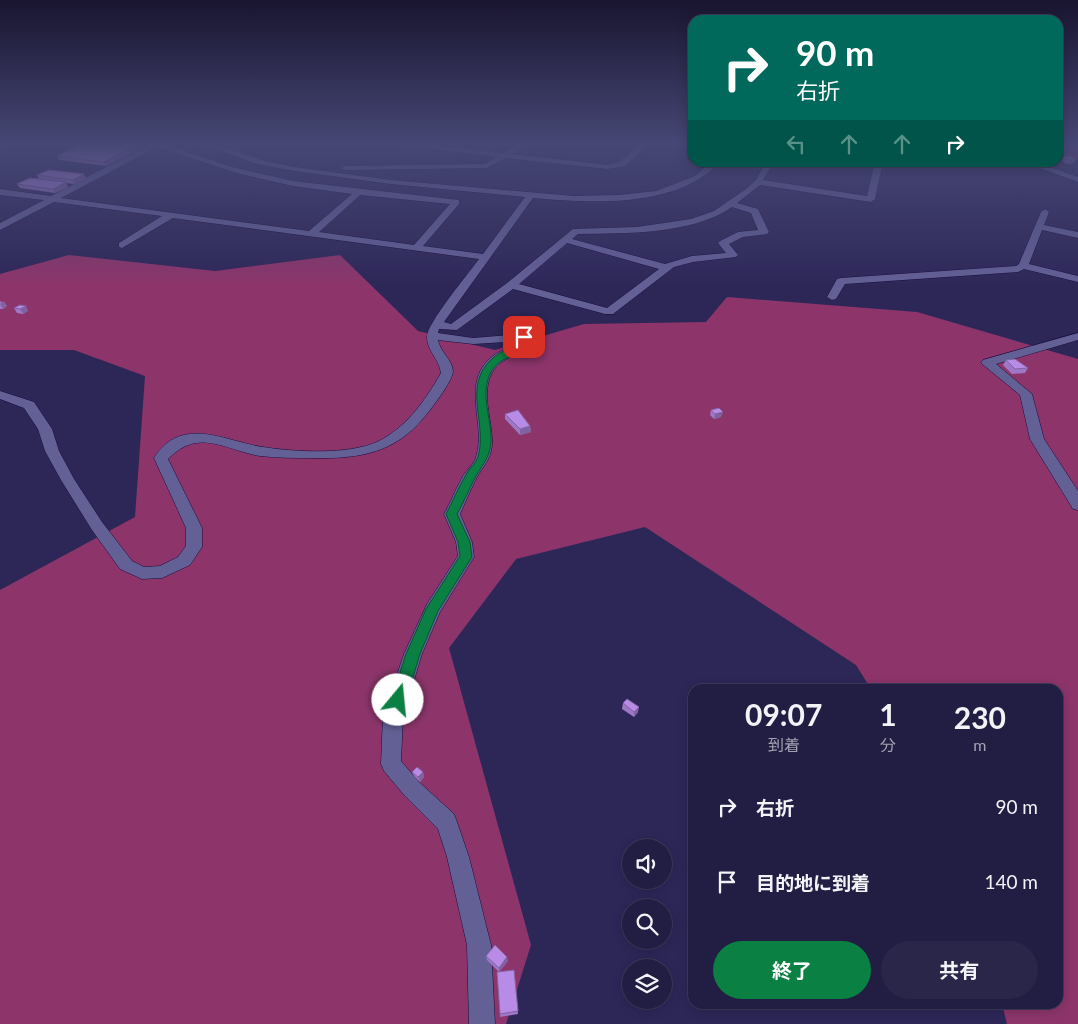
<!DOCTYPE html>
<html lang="ja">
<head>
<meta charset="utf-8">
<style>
  :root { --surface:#221d42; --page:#2a2649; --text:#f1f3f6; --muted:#a2a2b2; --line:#3f3b5b; --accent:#0b8043 }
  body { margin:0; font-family:Lato,"Noto Sans JP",sans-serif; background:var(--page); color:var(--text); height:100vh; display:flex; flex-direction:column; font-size:19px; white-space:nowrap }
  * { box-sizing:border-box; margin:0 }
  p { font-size:16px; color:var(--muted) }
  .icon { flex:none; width:28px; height:28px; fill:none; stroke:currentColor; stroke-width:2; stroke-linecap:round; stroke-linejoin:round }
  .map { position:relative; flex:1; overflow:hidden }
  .drawer { position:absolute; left:688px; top:684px; width:375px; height:325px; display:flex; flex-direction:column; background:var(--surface); border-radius:15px; box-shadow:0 2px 12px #0003,0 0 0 1px var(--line) }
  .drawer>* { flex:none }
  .banner { position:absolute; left:688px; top:15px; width:375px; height:152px; border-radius:15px; box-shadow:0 2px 12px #0003,0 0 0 1px var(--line); background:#00695c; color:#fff; overflow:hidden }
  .buttons { position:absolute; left:622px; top:839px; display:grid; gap:10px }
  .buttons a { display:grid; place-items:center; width:50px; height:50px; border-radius:50%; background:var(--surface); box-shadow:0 2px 12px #0003,0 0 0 1px var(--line); font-size:25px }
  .pin { position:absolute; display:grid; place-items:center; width:42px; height:42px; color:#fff; margin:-21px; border-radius:10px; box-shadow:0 2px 8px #0006 }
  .me { position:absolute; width:55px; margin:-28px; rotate:17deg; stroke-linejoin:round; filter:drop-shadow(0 0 4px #0008) }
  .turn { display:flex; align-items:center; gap:18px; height:105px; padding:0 25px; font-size:22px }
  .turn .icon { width:65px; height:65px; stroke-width:2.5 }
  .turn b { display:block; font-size:35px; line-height:42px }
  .lanes { display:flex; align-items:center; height:48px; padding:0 25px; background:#0003; justify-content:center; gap:25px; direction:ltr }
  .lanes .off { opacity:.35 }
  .eta { display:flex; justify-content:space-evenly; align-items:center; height:85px; text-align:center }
  .eta b { font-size:30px; font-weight:700; line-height:35px }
  .cta { display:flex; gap:10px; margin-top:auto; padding:10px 25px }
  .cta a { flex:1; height:58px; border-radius:30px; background:var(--accent); color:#fff; font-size:20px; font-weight:700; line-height:58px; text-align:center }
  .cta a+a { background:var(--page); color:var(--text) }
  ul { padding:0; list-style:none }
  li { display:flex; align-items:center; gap:15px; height:75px; padding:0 25px }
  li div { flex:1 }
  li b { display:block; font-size:19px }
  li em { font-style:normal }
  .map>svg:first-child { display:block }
  .forest { fill:#8d356b }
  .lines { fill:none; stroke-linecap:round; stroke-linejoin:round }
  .street-casing { stroke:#160d3b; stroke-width:1 }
  .street { fill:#636096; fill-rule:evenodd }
  .wall { fill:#9e78c6 }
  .shaded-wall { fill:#8162a1 }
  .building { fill:#b88ce6; stroke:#8162a1 }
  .route { fill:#0b8043; stroke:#07532c }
</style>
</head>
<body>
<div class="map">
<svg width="1078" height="1024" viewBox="0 0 1078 1024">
  <rect width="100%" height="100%" fill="#2d2758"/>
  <path class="forest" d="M1058,144H1078V159L1058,154Z
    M69,255L215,271L340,255L418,331L495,350L584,324L706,322L727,297L917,312L1078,359V1024H1007L1002,1004H1058V689H871L856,665L645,527L516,559L449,648L531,945L506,1024H0V590L135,517L145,376L74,350H0V274Z"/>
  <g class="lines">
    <defs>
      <path id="street" d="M0,144H8L0,149Z
        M150,144H164L232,167L293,181L459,200V204L423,246L483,254L525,197L391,184L295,171L257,164L203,144H215L262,160L295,167L391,180L574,196L619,195L656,191L695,176L711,162H720C676,209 592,203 533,198L444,322L451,324L507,283L573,229L637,227L691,219L714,211L746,189L756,180L766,162H774L763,180L867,196L875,162H883L875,199L871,202L760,185L737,203L758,209L769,232L767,234L743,237L729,244L738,255L736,257L693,262L674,267L613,314H605L513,289L457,330L439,329L438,333L473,338L524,334L536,339C527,357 499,353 490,377C482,398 493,423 492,445C491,460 482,467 476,479C470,491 465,503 460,514L472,542L474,557L440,612L422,654L403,716L401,761L419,782L454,814L457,822L469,857L491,945L495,1024H469L467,945L447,857L438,829L405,796L384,771L381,764L383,716L404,654L427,604L458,556L456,542L444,514C451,502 456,488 463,476C467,470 474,464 476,457C487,424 459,382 493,356C502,349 514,347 523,341L473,344L438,340C440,352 452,359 453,371C453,380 436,402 430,410C399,452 363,459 313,458C295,458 278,458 260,456C225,450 199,427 168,459L202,528V547L190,565L162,578L142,579L120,569L92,530L61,480L45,451L38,429L24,408L0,399V391L34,402L52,429L59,451L74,479L102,522L132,561L144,567L160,566L178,557L186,546V528L154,458C182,414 226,442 263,447C294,452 348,455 377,442C406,428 425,401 441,373C439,359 427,351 427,337C427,323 469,273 479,259L173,218L122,248L119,247V243L162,216L54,202L0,230V223L44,200L0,195V189L51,196ZM157,147L240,174L293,186L352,194L309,231L61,198ZM360,195L450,204L414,245L319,232ZM732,207L751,213L758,230L738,232L720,241L718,243L726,253L692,256L665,264L572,239L578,234C626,233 691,235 732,207ZM567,243L659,269L607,308L519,284Z
        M395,144H422L503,153L518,144H527L512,154L608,165L619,162L641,144H649L625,166L608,169L506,158L487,168L345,170L341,168L345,166L485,164L497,157Z
        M1023,162H1036L1078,177V182Z
        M1045,209L1049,212L1044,225L1078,232V238L1042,230L1029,264L1078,276V282L1024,269L1018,272L845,284L836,299L832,300L827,297L837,279L841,278L1016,266L1019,264L1041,212Z
        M1078,333V340L996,364L1032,394L1044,439L1078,491V510L1073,509L1030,439L1020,395L981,363L983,360Z"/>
    </defs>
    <use href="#street" class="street-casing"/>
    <use href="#street" class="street"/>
  </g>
  <path class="wall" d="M143,147L106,166L59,160L57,156Z
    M1064,157L1076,159L1074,163L1068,164L1062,161Z
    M37,175L86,178L74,184L66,183L68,187L55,193L20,188L17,184L39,179Z
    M0,301L7,306L3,309H0Z
    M14,308L28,311L23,314L17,313Z
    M1006,360L1028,368L1025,373L1012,374L1003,365Z
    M711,410L721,417L714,419L710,415Z
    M505,414L530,426L531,432L520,435L505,419Z
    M623,703L638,712L634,717L622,709Z
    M412,772H423L424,777L420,782L414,776Z
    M486,956L508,961L499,972L487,960Z
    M514,970L518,1014L500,1017V1014Z"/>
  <path class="shaded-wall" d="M138,144H142L143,147L106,166L104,162Z
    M1076,159L1074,163L1068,164L1070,160Z
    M84,174L86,178L74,184L72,180Z
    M66,182L68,187L55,193L53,189Z
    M4,301L7,306L3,309L0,304Z
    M26,306L28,311L23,314L20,309Z
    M723,412L721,417L714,419L715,414Z
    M530,426L531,432L520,435V429Z
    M639,707L638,712L634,717V712Z
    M423,772L424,777L420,782L418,777Z
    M507,957L508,961L499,972V968Z"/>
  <path class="building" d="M81,144H138L104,162L57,156Z
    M1070,156L1076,159L1070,160L1064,157Z
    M49,170L84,174L72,180L37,175Z
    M30,178L66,182L53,189L17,184Z
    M20,305L26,306L20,309L14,308Z
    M1015,359L1028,368L1015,369L1006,360Z
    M719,408L723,412L715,414L711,410Z
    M518,410L530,426L520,429L505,414Z
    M627,699L639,707L634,712L623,703Z
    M417,767L423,772L418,777L412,772Z
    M495,945L507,957L499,968L486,956Z
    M514,970L518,1011L500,1014L497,972Z"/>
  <linearGradient id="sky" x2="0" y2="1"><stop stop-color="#191530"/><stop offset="0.5" stop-color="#464775"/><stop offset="1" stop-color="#464775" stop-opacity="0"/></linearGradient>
  <rect width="1078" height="288" fill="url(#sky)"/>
  <path class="route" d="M521,335H527L534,339C525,356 499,354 490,374C480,397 492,418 491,442C490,457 483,464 476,476C469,489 464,502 457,514L470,542L472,557L438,611L420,654L406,700L403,705L398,707L393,705L391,700L406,654L426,609L460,556L458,542L446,514C453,501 459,486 467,473C470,468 476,463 478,457C488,423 461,385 493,358C501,351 515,346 524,342L520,337Z"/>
</svg>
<div class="buttons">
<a><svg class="icon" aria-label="sound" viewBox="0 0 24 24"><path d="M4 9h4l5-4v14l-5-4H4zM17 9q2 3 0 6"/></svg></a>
<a><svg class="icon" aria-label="search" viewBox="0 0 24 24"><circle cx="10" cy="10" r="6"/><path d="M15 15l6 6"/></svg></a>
<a><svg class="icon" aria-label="layers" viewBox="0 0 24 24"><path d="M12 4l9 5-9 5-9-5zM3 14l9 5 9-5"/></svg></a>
</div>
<div class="pin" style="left:524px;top:337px;background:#d93025"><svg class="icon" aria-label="arrive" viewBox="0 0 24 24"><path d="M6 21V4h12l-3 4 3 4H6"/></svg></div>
<svg class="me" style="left:398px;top:700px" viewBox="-20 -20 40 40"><circle r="19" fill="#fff"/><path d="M0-13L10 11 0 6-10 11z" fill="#0b8043"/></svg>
<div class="banner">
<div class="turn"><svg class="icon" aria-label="right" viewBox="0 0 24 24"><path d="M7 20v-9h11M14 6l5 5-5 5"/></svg><div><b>90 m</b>右折</div></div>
<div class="lanes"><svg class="icon off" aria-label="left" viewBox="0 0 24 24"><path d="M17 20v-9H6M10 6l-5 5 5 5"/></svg><svg class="icon off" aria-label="ahead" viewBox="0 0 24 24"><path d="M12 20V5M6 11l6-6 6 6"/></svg><svg class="icon off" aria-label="ahead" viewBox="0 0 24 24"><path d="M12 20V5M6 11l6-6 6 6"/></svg><svg class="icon" aria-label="right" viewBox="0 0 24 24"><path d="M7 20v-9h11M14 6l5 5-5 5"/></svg></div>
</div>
<section class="drawer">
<div class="eta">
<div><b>09:07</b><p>到着</p></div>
<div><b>1</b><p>分</p></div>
<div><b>230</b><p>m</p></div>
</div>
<ul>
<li><svg class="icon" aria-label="right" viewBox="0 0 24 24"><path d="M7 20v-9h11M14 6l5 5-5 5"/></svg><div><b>右折</b></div><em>90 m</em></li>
<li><svg class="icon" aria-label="arrive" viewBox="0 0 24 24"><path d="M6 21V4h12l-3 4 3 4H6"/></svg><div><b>目的地に到着</b></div><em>140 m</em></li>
</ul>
<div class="cta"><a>終了</a><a>共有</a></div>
</section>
</div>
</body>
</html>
